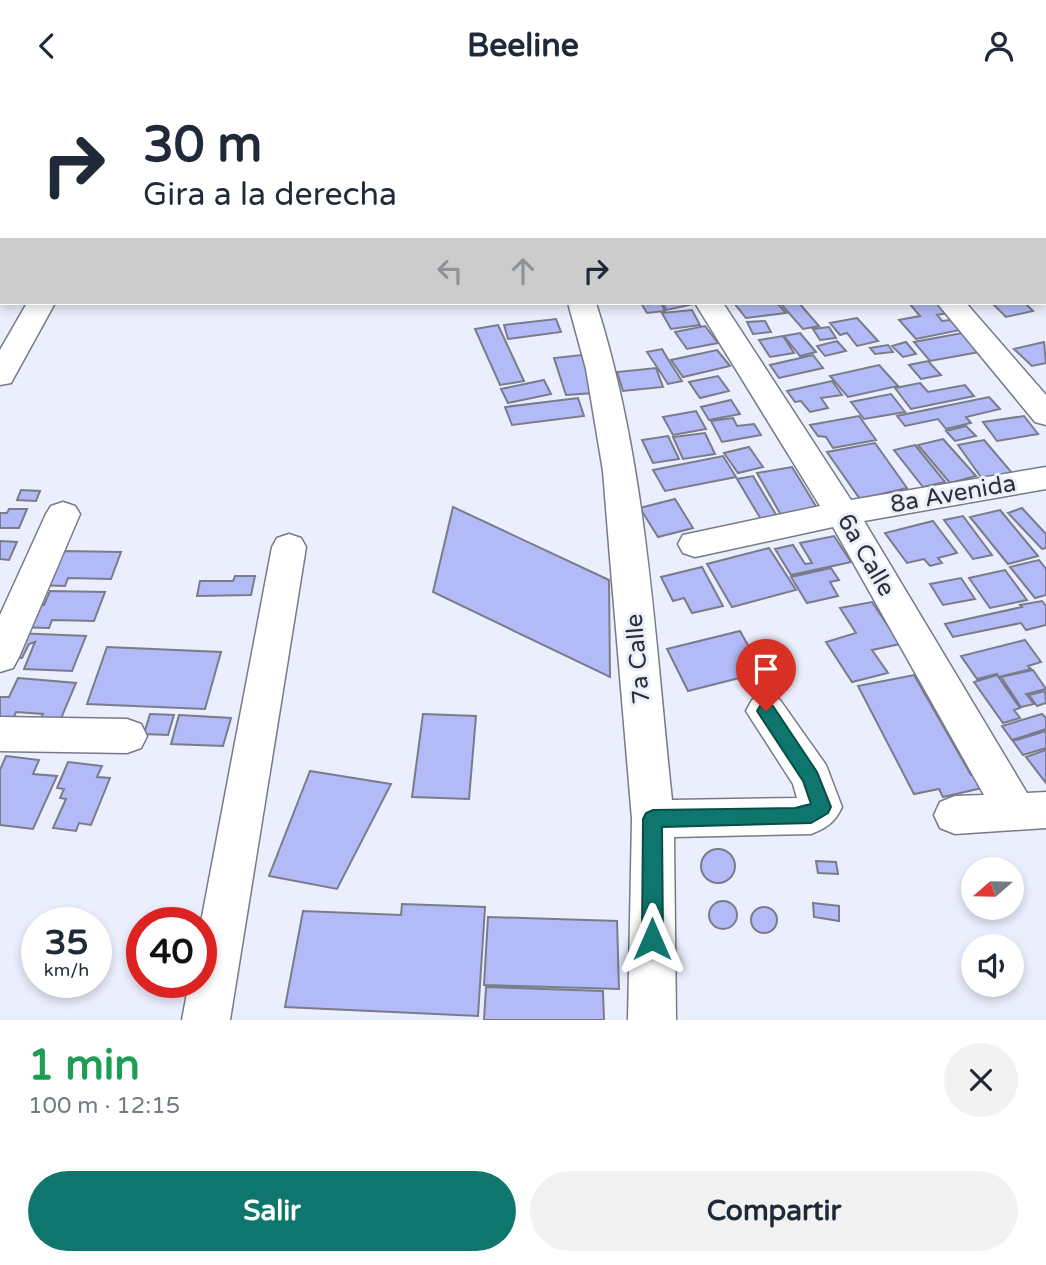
<!DOCTYPE html>
<html lang="es">
<head>
<meta charset="utf-8">
<style>
  :root { --surface:#fff; --page:#f2f2f3; --text:#1f2937; --muted:#747a83; --accent:#0f766e }
  body { margin:0; font-family:"Varela Round",sans-serif; background:var(--page); color:var(--text); height:100vh; display:flex; flex-direction:column; font-size:26px; white-space:nowrap }
  * { box-sizing:border-box; margin:0 }
  p { font-size:23px; color:var(--muted) }
  .icon { flex:none; width:38px; height:38px; fill:none; stroke:currentColor; stroke-width:2; stroke-linecap:round; stroke-linejoin:round }
  .map { position:relative; height:929px; overflow:hidden }
  .side { display:flex; flex-direction:column; background:var(--surface); flex:1 }
  .side>* { flex:none }
  .guide { position:absolute; left:0px; top:0px; width:1046px; height:214px; box-shadow:0 4px 10px #0003; background:#fff; color:var(--text); overflow:hidden }
  .needle { width:46px; rotate:250deg }
  .controls { position:absolute; left:961px; top:766px; display:grid; gap:14px }
  .controls a { display:grid; place-items:center; width:63px; height:63px; border-radius:50%; background:var(--surface); box-shadow:0 4px 10px #0003; font-size:35px }
  .speed { position:absolute; left:21px; top:816px; display:flex; gap:14px; font-size:35px; font-weight:700; text-align:center }
  .speed>* { display:grid; place-content:center; width:91px; height:91px; border-radius:50%; background:var(--surface); box-shadow:0 4px 10px #0003; line-height:1 }
  .speed small { font-size:18px; font-weight:400 }
  .speed .limit { border:10px solid #d22; background:#fff; color:#111 }
  .pin { position:absolute; display:grid; place-items:center; width:60px; height:60px; color:#fff; margin:-72px -30px; border-radius:50% 50% 50% 0; rotate:-45deg; box-shadow:0 0 7px #0007 }
  .pin .icon { rotate:45deg }
  .me { position:absolute; width:77px; margin:-38px; rotate:0deg; stroke-linejoin:round; filter:drop-shadow(0 0 5px #0008) }
  .turn { display:flex; align-items:center; gap:24px; height:147px; padding:0 28px; font-size:32px }
  .turn .icon { width:91px; height:91px; stroke-width:2.5 }
  .turn b { display:block; font-size:49px; line-height:60px }
  .lanes { display:flex; align-items:center; height:66px; padding:0 28px; background:#0003; justify-content:center; gap:35px; direction:ltr }
  .lanes .off { opacity:.35 }
  .round { display:grid; place-items:center; flex:none; width:74px; height:74px; border-radius:37px; background:var(--page) }
  .overview { display:flex; align-items:center; justify-content:space-between; height:119px; padding:0 28px }
  h1 { font-size:42px; font-weight:700; line-height:52px; color:#1e9e55 }
  .button { display:flex; gap:14px; margin-top:auto; padding:14px 28px }
  .button a { flex:1; height:80px; border-radius:42px; background:var(--accent); color:#fff; font-size:28px; font-weight:700; line-height:80px; text-align:center }
  .button a+a { background:var(--page); color:var(--text) }
  header { display:flex; justify-content:space-between; align-items:center; height:91px; padding:0 28px; background:var(--surface); font-size:32px; font-weight:700 }
  .map>svg:first-child { display:block }
  .building { fill:#b2bbf7; stroke:#7a7c8a; stroke-width:2 }
  .lines { fill:none; stroke-linecap:round; stroke-linejoin:round }
  .minor-casing { stroke:#777a87; stroke-width:3 }
  .minor { fill:#fff; fill-rule:evenodd }
  .route { fill:#0f766e; stroke:#0a4d48; stroke-width:2 }
  .labels { text-anchor:middle; dominant-baseline:central; stroke-width:6; stroke-linejoin:round; paint-order:stroke }
  .street-label { font-size:24px; fill:#2f3036; stroke:#ebeefd }
</style>
</head>
<body>
<header><svg class="icon" aria-label="back" viewBox="0 0 24 24"><path d="M15 5l-7 7 7 7"/></svg>Beeline<svg class="icon" aria-label="person" viewBox="0 0 24 24"><circle cx="12" cy="8" r="4"/><path d="M4 21q1-7 8-7t8 7"/></svg></header>
<div class="map">
<svg width="1046" height="929" viewBox="0 0 1046 929">
  <rect width="100%" height="100%" fill="#ebeefd"/>
  <path class="building" d="M499,0H584L585,2H500Z
    M641,212H661L665,220L647,222Z
    M662,212H698L667,219Z
    M734,212H777L786,222L746,227Z
    M780,212H799L819,235L803,238Z
    M909,212H938L948,222L937,224L942,230L950,229L960,239L916,248L899,229L920,225Z
    M992,212H1025L1033,220L1006,226Z
    M692,219L700,234L671,238L662,222Z
    M857,227L878,250L857,255L847,242L840,244L830,232Z
    M556,228L561,241L508,248L504,234Z
    M765,230L771,241L753,243L747,231Z
    M498,234L524,290L500,294L475,238Z
    M705,235L718,252L687,258L675,241Z
    M829,236L836,247L820,249L813,238Z
    M800,242L816,261L800,265L784,245Z
    M962,242L979,261L930,270L914,251Z
    M783,245L794,262L770,266L759,249Z
    M837,250L846,260L825,265L817,255Z
    M906,251L916,263L903,266L892,255Z
    M1044,251L1046,272L1032,275L1014,258Z
    M888,254L893,261L875,263L870,257Z
    M662,258L669,270L682,290L668,293L647,261Z
    M717,259L730,275L683,286L671,269Z
    M582,264L594,302L566,304L554,267Z
    M813,264L823,277L779,287L770,274Z
    M928,270L941,284L921,288L909,274Z
    M879,274L898,295L848,306L830,285Z
    M656,277L663,296L623,300L617,281Z
    M718,285L729,300L700,307L689,291Z
    M544,289L551,303L508,312L501,298Z
    M832,290L842,304L821,307L828,317L810,321L801,310L795,311L787,300Z
    M920,292L928,301L965,294L974,305L911,318L895,297Z
    M891,303L905,321L864,328L851,311Z
    M989,306L1000,318L966,326L971,332L946,338L938,328L905,335L897,325Z
    M578,307L584,325L512,334L505,316Z
    M731,309L740,323L709,329L701,316Z
    M696,320L706,338L673,344L663,326Z
    M859,325L876,349L833,357L826,346L818,345L810,334Z
    M1024,325L1038,343L997,350L983,331Z
    M733,327L737,335L754,333L761,344L722,351L711,330Z
    M966,335L976,345L955,350L946,340Z
    M705,342L715,363L683,368L673,346Z
    M668,345L679,368L653,372L642,349Z
    M943,348L976,385L950,392L918,354Z
    M984,349L1013,383L983,389L958,354Z
    M875,352L907,397L860,408L827,361Z
    M915,354L945,391L923,396L894,359Z
    M749,356L763,376L738,382L724,362Z
    M723,365L736,386L665,400L653,379Z
    M792,376L817,417L781,424L757,382Z
    M753,385L778,427L762,430L737,388Z
    M21,399L40,400L36,410L17,409Z
    M675,408L693,437L658,446L640,417Z
    M453,416L609,489L610,586L433,501Z
    M1022,417L1046,443V457L1042,458L1008,422Z
    M9,418H27L19,437H0V422H7Z
    M1000,419L1038,465L1008,473L970,426Z
    M963,425L992,464L973,468L944,429Z
    M933,430L957,462L938,467L942,472L930,475L924,468L907,472L885,442Z
    M834,445L851,471L791,484L775,458L793,454L805,473L812,472L800,452Z
    M0,450L17,451L9,469L0,468Z
    M769,457L796,499L732,516L707,473Z
    M64,460L121,461L111,488L68,487L65,495L36,494Z
    M1039,469L1046,478V504L1035,507L1010,476Z
    M702,476L723,515L692,522L684,507L673,510L661,486Z
    M831,477L839,489L830,491L838,505L807,512L791,486Z
    M1005,479L1027,509L990,517L969,487Z
    M235,485H255L251,504L197,505L200,490H233Z
    M961,487L975,508L943,514L930,493Z
    M50,500L105,501L94,530L52,529L49,537L17,536L27,514H44Z
    M1042,510L1046,515V534L1026,539L1021,532L953,546L945,533L1022,516L1020,514Z
    M872,511L900,553L872,559L888,582L852,591L826,551L856,542L840,517Z
    M740,540L763,581L688,600L667,558Z
    M14,542L86,545L72,580L24,578L35,551L29,553L22,567L4,566Z
    M1025,549L1041,571L1028,575L1031,578L999,586L997,583L977,588L961,565Z
    M107,556L221,561L205,618L87,613Z
    M1033,579L1046,598L1026,603L1034,613L1021,616L1001,586Z
    M914,584L971,684L978,683L986,696L943,706L939,698L914,703L858,595Z
    M997,584L1020,617L1014,619L1020,627L1003,632L974,591Z
    M18,587L76,592L57,637L37,635L43,623L16,621L11,633L0,632V606H9Z
    M1045,600L1046,612L1037,615L1029,604Z
    M150,623L174,624L168,644L144,643Z
    M423,623L476,625L469,708L412,706Z
    M1042,623L1046,627V638L1012,649L1002,635Z
    M179,624L231,627L223,655L171,653Z
    M1046,640V657L1023,664L1013,650Z
    M1046,659V692L1026,666Z
    M6,665L39,669L33,683L57,685L33,738L0,734V679Z
    M68,671L102,675L97,686L110,687L91,734L79,732L76,740L53,737L66,708L60,707L64,698L57,697Z
    M310,680L391,693L337,798L269,785Z
    M701 775a17 17 0 1 1 34 0a17 17 0 1 1-34 0Z
    M816,770L836,771L838,783L818,782Z
    M709 824a14 14 0 1 1 28 0a14 14 0 1 1-28 0Z
    M813,812L839,815V830L814,826Z
    M402,813L485,816L478,925L285,916L303,820L401,824Z
    M751 829a13 13 0 1 1 26 0a13 13 0 1 1-26 0Z
    M488,826L617,830L619,898L484,894Z
    M486,896L603,900L604,929H484Z"/>
  <g class="lines">
    <defs>
      <path id="minor" d="M149,0H171L148,2Z
        M211,0H233V2H211Z
        M318,0H340L317,2Z
        M419,0H442L443,2H420Z
        M471,0H494L495,2H472Z
        M591,0H614L615,2H592Z
        M621,0H652L620,2Z
        M758,0H781L782,2H759Z
        M1045,69H1046V84H1045Z
        M1045,139H1046V155H1045Z
        M27,212H55L11,292L0,294V259Z
        M568,212H596C647,371 654,543 672,709L797,707L793,693L746,620L752,609L766,604L780,609L826,674L842,716C835,731 827,737 811,743L674,746L676,929H628L632,728L610,467L603,380L586,278Z
        M695,212H723L851,409L1046,376V398L864,430L1027,702L1046,701V737L955,743L940,737L934,724L940,711L955,705L984,704L833,436L695,466L683,462L678,453L683,444L820,415Z
        M937,212H966L1046,304V334L1035,331Z
        M63,411L75,415L80,423L19,566L13,577L0,581V524L46,423L51,415Z
        M289,443L301,447L306,456L230,929H182L189,891H201V831L272,456L277,447Z
        M0,626L127,628L141,633L147,645L141,657L127,662L0,660Z"/>
    </defs>
    <use href="#minor" class="minor-casing"/>
    <use href="#minor" class="minor"/>
  </g>
  <path class="route" d="M766,613L773,615L817,681L831,716L828,722L811,732L662,736L663,848L660,854L652,857L645,854L642,848L643,728L646,722L653,719L795,717L811,713L803,690L757,620L760,615Z"/>
  <g class="labels">
    <g class="street-label">
      <text transform="translate(953 403) rotate(-10)">8a Avenida</text>
      <text transform="translate(866 464) rotate(60)">6a Calle</text>
      <text transform="translate(638 568) rotate(-95)">7a Calle</text>
    </g>
  </g>
</svg>
<div class="controls">
<a><svg class="needle" viewBox="-14 -14 28 28"><path d="M0-13l5 13h-10z" fill="#e53935"/><path d="M0 13l5-13h-10z" fill="#747a83"/></svg></a>
<a><svg class="icon" aria-label="sound" viewBox="0 0 24 24"><path d="M4 9h4l5-4v14l-5-4H4zM17 9q2 3 0 6"/></svg></a>
</div>
<div class="speed"><div>35<small>km/h</small></div><div class="limit">40</div></div>
<div class="pin" style="left:766px;top:620px;background:#d93025"><svg class="icon" aria-label="arrive" viewBox="0 0 24 24"><path d="M6 21V4h12l-3 4 3 4H6"/></svg></div>
<svg class="me" style="left:652px;top:848px" viewBox="-20 -20 40 40"><path d="M0-17L14 15 0 8-14 15z" fill="#0f766e" stroke="#fff" stroke-width="4"/></svg>
<div class="guide">
<div class="turn"><svg class="icon" aria-label="right" viewBox="0 0 24 24"><path d="M7 20v-9h11M14 6l5 5-5 5"/></svg><div><b>30 m</b>Gira a la derecha</div></div>
<div class="lanes"><svg class="icon off" aria-label="left" viewBox="0 0 24 24"><path d="M17 20v-9H6M10 6l-5 5 5 5"/></svg><svg class="icon off" aria-label="ahead" viewBox="0 0 24 24"><path d="M12 20V5M6 11l6-6 6 6"/></svg><svg class="icon" aria-label="right" viewBox="0 0 24 24"><path d="M7 20v-9h11M14 6l5 5-5 5"/></svg></div>
</div>
</div>
<section class="side">
<div class="overview"><div><h1>1 min</h1><p>100 m · 12:15</p></div><a class="round"><svg class="icon" aria-label="close" viewBox="0 0 24 24"><path d="M6 6l12 12M18 6L6 18"/></svg></a></div>
<div class="button"><a>Salir</a><a>Compartir</a></div>
</section>
</body>
</html>
